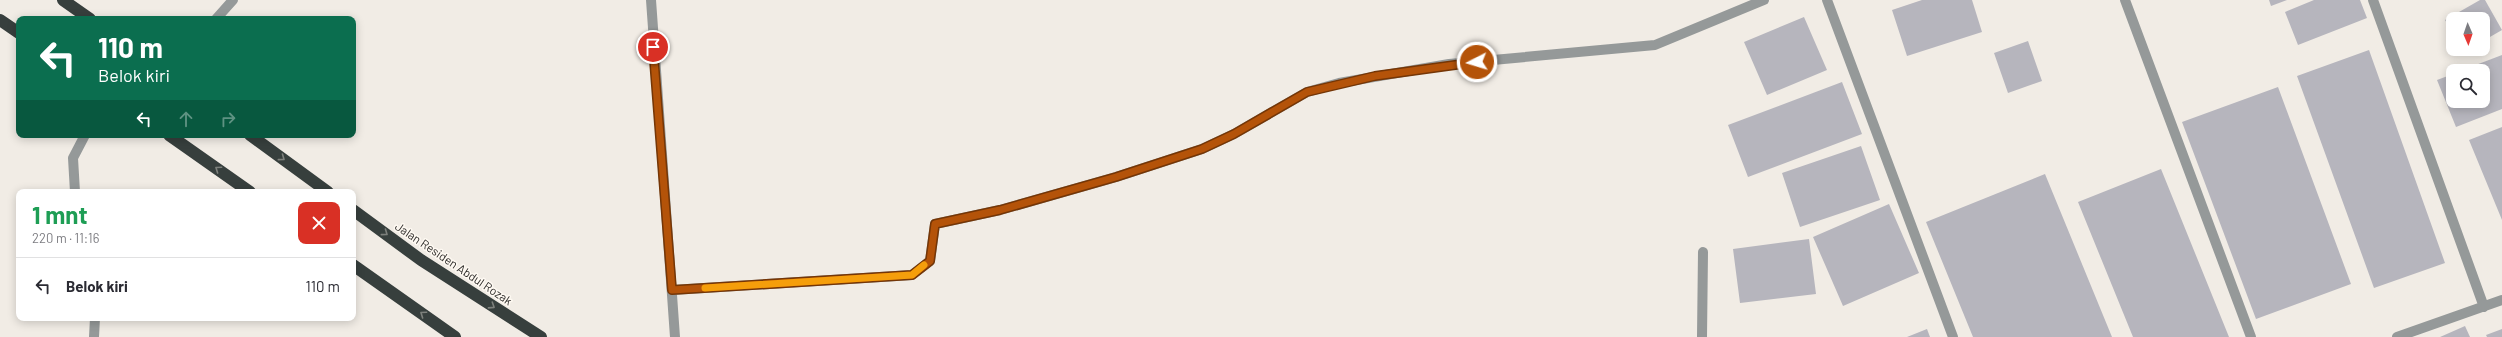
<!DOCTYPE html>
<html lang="id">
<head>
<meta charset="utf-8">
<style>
  :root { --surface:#fff; --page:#f7f7f7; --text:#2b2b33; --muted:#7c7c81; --line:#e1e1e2 }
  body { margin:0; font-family:Barlow,sans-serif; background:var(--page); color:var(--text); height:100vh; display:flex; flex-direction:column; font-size:15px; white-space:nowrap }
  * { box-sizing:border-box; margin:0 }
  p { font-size:13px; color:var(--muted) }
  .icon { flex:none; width:22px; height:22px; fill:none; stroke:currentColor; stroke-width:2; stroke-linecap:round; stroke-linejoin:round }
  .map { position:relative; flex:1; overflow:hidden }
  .side { position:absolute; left:16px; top:189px; width:340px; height:132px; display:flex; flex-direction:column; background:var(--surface); border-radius:8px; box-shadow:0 2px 10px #0003 }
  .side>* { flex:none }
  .guide { position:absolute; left:16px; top:16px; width:340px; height:122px; border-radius:8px; box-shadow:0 2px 10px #0003; background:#0b6e4f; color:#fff; overflow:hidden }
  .needle { width:26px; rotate:178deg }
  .controls { position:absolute; left:2446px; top:12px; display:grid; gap:8px }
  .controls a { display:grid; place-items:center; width:44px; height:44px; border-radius:8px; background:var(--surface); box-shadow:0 2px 10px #0003; font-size:20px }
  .pin { position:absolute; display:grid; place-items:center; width:34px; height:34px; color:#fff; margin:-17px; border:2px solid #fff; border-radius:50%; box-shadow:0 1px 4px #0007 }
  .me { position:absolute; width:44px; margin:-22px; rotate:265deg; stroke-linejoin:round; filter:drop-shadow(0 0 3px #0008) }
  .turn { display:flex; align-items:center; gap:14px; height:84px; padding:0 16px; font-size:18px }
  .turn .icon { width:52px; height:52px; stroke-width:2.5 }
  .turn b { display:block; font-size:28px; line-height:34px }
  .lanes { display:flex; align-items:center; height:38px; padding:0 16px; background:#0003; justify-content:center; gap:20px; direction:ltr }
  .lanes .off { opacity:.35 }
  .round { display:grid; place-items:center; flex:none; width:42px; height:42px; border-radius:8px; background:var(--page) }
  .headline { display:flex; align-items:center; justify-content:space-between; height:68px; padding:0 16px }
  h1 { font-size:24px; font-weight:700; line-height:30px; color:#1e9e55 }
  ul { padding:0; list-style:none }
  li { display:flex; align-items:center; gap:12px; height:56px; padding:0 16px; border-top:1px solid var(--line) }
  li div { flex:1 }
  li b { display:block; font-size:15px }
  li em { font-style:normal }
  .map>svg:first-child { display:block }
  .building { fill:#b6b5bd }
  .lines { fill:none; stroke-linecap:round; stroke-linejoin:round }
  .lane { stroke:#959999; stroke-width:10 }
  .street { stroke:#959999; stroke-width:10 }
  .highway { stroke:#373f3d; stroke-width:12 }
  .oneway { stroke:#7d807c }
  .route-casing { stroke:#753606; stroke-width:10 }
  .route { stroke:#b45309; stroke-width:7 }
  .slow { stroke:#f59e0b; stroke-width:7 }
  .labels { text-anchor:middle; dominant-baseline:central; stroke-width:3; stroke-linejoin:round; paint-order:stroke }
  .street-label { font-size:12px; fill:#2d2b29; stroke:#fef9f2 }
</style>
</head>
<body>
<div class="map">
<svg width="2502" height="337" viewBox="0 0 2502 337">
  <rect width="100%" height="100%" fill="#f1ece5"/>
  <path class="building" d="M1922,0H1972L1982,32L1907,56L1892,10Z
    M2269,0H2287L2271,6Z
    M2314,0H2360L2367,18L2298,45L2285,12Z
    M2480,0H2485L2502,30L2483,41V19H2453V33L2445,20Z
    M1804,17L1827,70L1767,95L1744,42Z
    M2028,41L2042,81L2008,93L1994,53Z
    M2369,50L2445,263L2374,288L2297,76Z
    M2502,55V109L2456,127L2437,80L2453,74V101H2483V71H2460Z
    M1842,82L1862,134L1748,177L1728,125Z
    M2278,87L2351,284L2256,319L2182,122Z
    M2502,127V220L2469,140Z
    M1861,146L1880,200L1800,227L1782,173Z
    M2161,169L2229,337H2133L2078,202Z
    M2045,174L2112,337H1973L1926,222Z
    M1889,204L1919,273L1843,306L1813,237Z
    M1809,239L1816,294L1740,303L1733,249Z
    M2465,326L2470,337H2440Z
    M1927,329L1930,337H1907Z
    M2502,329V337H2487L2486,335Z"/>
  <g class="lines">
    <path class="lane" d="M75,192L73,158L85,135
      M94,337L95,318"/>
    <path class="street" d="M651,0L675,337
      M1827,0L1953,337
      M2125,0L2251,337
      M2373,0L2484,307
      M216,19L233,0
      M672,290L912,275L930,261L935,224L1000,210L1116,177L1202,149L1234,134L1307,92L1339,83L1449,64L1655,45L1764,0
      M1702,337L1703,252
      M2397,337L2502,300"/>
    <path class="highway" d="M63,0L90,19
      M0,20L19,33
      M169,135L250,192
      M250,135L328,192
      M353,210L421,260L541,337
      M353,265L455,337"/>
  </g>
  <defs><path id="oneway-chevron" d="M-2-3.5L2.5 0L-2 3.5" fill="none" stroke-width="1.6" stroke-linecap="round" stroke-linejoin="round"/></defs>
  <g class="oneway">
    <use href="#oneway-chevron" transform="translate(282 158) rotate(36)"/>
    <use href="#oneway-chevron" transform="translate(218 169) rotate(-145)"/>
    <use href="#oneway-chevron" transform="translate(385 233) rotate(36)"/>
    <use href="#oneway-chevron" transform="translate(492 306) rotate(33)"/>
    <use href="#oneway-chevron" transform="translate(423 314) rotate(-145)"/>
  </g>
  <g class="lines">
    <defs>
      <path id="route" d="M653,47L672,290L912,275L930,261L935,224L1000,210L1116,177L1202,149L1234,134L1307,92L1375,76L1477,62"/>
    </defs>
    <use href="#route" class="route-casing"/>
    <use href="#route" class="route"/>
    <path class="slow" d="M705,288L912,275L924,265"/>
  </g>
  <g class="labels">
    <g class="street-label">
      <text transform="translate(454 263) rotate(34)">Jalan Residen Abdul Rozak</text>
    </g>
  </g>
</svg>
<div class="controls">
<a><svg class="needle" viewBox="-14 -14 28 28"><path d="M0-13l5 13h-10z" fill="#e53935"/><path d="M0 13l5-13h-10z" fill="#7c7c81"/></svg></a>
<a><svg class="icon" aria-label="search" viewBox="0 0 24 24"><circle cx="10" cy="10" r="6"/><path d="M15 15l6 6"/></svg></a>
</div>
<div class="pin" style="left:653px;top:47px;background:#d93025"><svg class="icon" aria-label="arrive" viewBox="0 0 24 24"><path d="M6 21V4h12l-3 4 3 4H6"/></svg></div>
<svg class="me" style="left:1477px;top:62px" viewBox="-20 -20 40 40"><circle r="17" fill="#b45309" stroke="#fff" stroke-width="3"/><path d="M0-11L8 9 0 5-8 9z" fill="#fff"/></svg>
<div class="guide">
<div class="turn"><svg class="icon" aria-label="left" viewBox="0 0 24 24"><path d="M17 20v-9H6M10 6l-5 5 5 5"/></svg><div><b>110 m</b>Belok kiri</div></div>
<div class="lanes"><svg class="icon" aria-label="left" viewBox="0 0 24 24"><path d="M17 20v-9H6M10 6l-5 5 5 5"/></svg><svg class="icon off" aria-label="ahead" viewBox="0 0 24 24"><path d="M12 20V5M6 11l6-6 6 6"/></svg><svg class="icon off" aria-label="right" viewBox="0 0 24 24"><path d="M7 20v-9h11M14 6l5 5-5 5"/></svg></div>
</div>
<section class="side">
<div class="headline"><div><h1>1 mnt</h1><p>220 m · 11:16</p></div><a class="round" style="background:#d93025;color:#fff"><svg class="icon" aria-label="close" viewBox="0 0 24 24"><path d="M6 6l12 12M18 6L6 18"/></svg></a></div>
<ul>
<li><svg class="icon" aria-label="left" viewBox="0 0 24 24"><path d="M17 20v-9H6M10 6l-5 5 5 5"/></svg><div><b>Belok kiri</b></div><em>110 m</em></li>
</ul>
</section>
</div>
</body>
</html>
